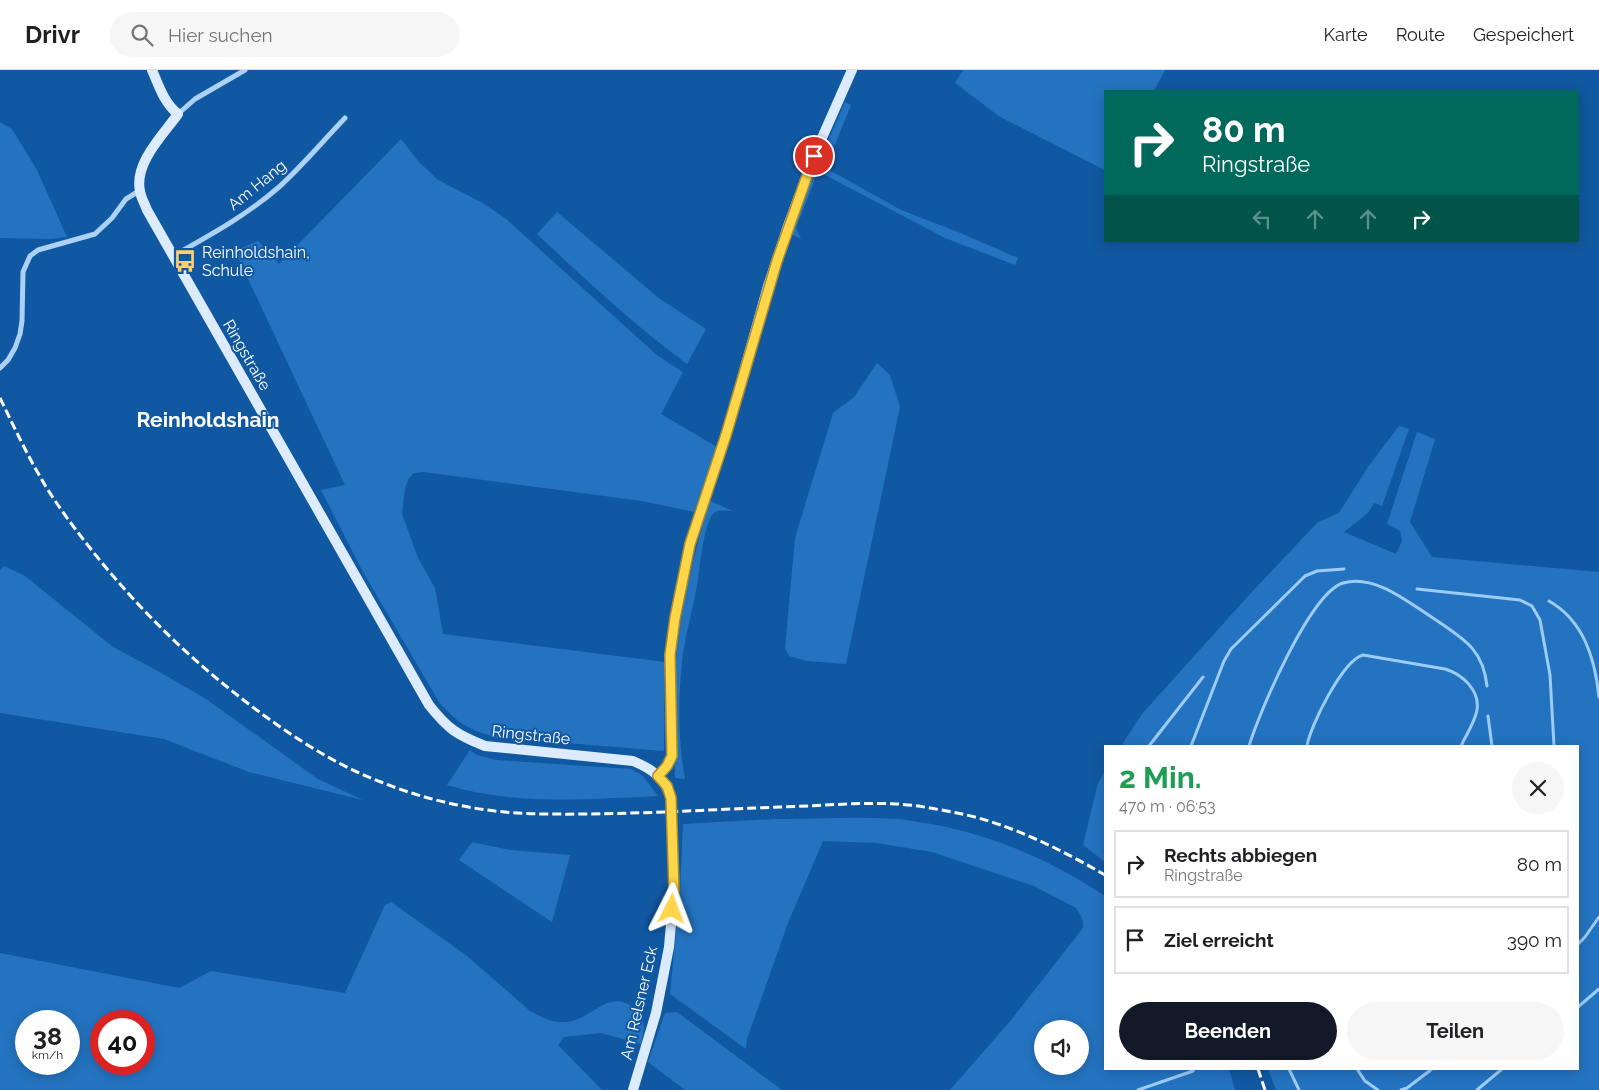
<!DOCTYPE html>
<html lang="de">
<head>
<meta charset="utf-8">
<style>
  :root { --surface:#fff; --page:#f6f6f6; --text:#202124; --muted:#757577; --line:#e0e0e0; --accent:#111827 }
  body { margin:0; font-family:Raleway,sans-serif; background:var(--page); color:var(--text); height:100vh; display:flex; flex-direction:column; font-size:19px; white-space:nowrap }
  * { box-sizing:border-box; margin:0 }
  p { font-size:16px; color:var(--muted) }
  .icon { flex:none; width:28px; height:28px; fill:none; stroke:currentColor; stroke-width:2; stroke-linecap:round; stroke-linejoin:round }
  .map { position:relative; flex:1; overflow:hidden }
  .sheet { position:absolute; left:1104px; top:675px; width:475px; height:325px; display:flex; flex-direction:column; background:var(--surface); border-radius:0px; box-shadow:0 2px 12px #0003 }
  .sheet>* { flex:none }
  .hud { position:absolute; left:1104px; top:20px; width:475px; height:152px; border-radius:0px; box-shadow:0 2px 12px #0003; background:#00695c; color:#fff; overflow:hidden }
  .tools { position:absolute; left:1034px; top:950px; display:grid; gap:10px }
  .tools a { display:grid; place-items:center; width:55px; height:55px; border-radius:50%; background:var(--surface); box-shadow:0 2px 12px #0003; font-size:25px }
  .speed { position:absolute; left:15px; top:940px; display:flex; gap:10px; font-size:25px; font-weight:700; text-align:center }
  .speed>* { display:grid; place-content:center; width:65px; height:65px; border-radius:50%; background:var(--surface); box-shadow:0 2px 12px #0003; line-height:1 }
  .speed small { font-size:12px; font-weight:400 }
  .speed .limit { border:8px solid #d22; background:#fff; color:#111 }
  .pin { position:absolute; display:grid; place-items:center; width:42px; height:42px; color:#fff; margin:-21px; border:2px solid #fff; border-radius:50%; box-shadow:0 1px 5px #0007 }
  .me { position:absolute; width:55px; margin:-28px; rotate:3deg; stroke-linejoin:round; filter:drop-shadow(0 0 4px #0008) }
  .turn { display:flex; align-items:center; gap:18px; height:105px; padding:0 15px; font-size:22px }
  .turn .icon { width:65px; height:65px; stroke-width:2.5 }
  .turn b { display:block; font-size:35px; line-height:42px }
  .lanes { display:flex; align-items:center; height:48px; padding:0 15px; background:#0003; justify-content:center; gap:25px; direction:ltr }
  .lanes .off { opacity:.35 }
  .round { display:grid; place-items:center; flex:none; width:52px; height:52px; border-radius:26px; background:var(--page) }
  .headline { display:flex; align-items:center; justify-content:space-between; height:85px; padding:0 15px }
  h1 { font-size:30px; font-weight:700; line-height:38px; color:#1e9e55 }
  .action { display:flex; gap:10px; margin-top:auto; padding:10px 15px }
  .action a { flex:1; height:58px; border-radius:30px; background:var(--accent); color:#fff; font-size:20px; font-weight:700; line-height:58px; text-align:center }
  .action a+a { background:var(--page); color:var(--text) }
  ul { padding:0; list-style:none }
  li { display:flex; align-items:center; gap:15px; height:68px; margin:0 10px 8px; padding:0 5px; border:2px solid var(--line); border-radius:0px }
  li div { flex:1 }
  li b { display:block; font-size:19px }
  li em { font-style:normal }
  header { display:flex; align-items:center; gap:30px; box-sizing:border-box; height:70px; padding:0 25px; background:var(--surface); border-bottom:1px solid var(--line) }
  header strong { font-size:24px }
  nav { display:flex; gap:28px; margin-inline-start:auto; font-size:18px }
  .search { width:350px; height:45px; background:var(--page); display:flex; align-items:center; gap:12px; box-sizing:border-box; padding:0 18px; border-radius:28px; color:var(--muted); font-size:19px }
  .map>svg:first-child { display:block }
  .green { fill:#2473c0; fill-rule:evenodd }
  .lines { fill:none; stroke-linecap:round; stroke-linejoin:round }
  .stream { stroke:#9dccf8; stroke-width:3 }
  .street { stroke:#abd1f5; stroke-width:5 }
  .secondary { stroke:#dcecfe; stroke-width:10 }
  .rail { stroke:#fff; stroke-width:3; stroke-dasharray:9 4; stroke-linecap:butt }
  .route-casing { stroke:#a68a30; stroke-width:12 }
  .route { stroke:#ffd54a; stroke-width:9 }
  .labels { text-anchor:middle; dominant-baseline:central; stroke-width:4; stroke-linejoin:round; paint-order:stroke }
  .street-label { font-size:16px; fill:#fff; stroke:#1158a2 }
  .poi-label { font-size:16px; fill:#fff; stroke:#1158a2; text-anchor:start }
  .district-label { font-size:21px; font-weight:bold; fill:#fff; stroke:#1158a2 }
</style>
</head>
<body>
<header>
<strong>Drivr</strong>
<div class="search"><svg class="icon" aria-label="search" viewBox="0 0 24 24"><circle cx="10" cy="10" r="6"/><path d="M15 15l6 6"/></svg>Hier suchen</div>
<nav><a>Karte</a><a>Route</a><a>Gespeichert</a></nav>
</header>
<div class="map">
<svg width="1599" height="1020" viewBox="0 0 1599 1020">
  <rect width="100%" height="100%" fill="#1158a2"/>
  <path class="green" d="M963,0H1165L1154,21H1105V100L1000,47L955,13Z
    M845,32L851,35L830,87L823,83Z
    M0,52L12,59L37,100L67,167L52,169L0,168Z
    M401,69L419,92L438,110L483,133L506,149L658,286L683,302L661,344L717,377L694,442L642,431L423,402L414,403L409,408L405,418L402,444L418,488L435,518L443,564L665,592L664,680L663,681L495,667C467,659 459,654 439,632L363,502L321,420L345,415L235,181L258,171L279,194Z
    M822,99L829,100L842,107L901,140L958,162L1018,188L1015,195L945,168L827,106L817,104L796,158L801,169L791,164L813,103Z
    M557,142L660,229L706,259L687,294C634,255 585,209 537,164Z
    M877,293L890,305L900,337L846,594L807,591L789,586L785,578L795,468L833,343L854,327Z
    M1399,356L1409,359L1382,436L1374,433L1368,443L1344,462L1396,484L1402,471L1400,461L1387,454L1417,362L1435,369L1410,452L1432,487L1599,502V1020H1276L1268,999H1578V676H1121L1142,644L1250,524L1318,452L1339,443L1368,397Z
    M710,431L733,441C726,441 719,439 714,443C704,452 700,495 698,509C694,537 685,564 682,591C678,630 678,671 685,709L675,708C675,669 673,629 676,589C681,536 694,482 710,431Z
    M4,496L25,506L113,577L158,601L206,629L318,709L363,730L249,702L164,669L0,643V500Z
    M470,680L477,685L496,690L631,699L643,706L658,726C588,729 515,736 447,715Z
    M1105,701V792L1083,775L1098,713Z
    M774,749C814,749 856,746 896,749C906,749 916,752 926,753C990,764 1052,790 1105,826V999H1229L1235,1020H950L1012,949L1083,858C1084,850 1081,845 1076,838L1034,816L932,782L877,773L823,771L788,853L747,969L746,979L670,924L680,822L683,754ZM1042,959H1080V996H1042Z
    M472,772L510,780L570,785L552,852L459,790Z
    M391,832L467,886L530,941C541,947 553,954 567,952C593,949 608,918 634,938C647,949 644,960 641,974L601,963L564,967L558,975L602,1020H0V883L179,918L211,901L345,923L385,835ZM69,951V994H26V951ZM101,951H144V994H101Z
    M677,942L782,1020H685L648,992L665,943Z"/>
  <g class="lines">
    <path class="stream" d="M1417,519L1520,530L1532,536L1540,550L1550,605L1554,676
      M1549,531C1584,551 1595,589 1599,627
      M1488,646L1492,676
      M1149,676L1203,607
      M1191,676L1224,591L1231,579L1305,506L1317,501L1344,499
      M1249,676C1259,643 1310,523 1343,513C1375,504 1408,532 1433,548C1462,568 1483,578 1487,616
      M1307,676C1310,656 1343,590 1363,585L1445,599C1462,604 1480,620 1477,640C1475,652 1466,665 1461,676
      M1578,874L1585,867L1599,847
      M1578,937L1599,919
      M1289,999L1299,1020
      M1357,999L1365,1011L1378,1020
      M1138,1020L1193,1001
      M1401,1020L1407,1018L1432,999
      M1477,1020L1502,999"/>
    <path class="street" d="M178,44L195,29L245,0
      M173,186C210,165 247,145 279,117C302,96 323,71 345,48
      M0,298L8,290L15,278L20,264L22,251L23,202L30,186L38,180L95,164L112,148L126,129L139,121"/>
    <path class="secondary" d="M152,0C159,16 164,33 178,44C163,65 134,93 140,121C141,128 145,134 147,140L429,635C448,659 457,665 485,676L633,691C652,699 664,707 671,728L674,820L669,877L656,943L633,1020
      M658,706L667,696L671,686L670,585L675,548L690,473L726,365L768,216L788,156L814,86L852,0"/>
    <path class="rail" d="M0,328C15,359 30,391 48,420C62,442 78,463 94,483C142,543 196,595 258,641C296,669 336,695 381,712C433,733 490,744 546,744C624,745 702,740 780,737C819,736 858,732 897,734C918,735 941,740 962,744C1010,754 1062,780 1105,805
      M1258,999L1265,1020"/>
  </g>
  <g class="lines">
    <defs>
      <path id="route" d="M672,839L674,820L671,728L667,716L658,706L667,696L672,686L670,585L675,548L690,474L726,365L777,191L814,86"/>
    </defs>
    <use href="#route" class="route-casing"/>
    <use href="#route" class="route"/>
  </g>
  <defs>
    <symbol id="bus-bare" viewBox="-9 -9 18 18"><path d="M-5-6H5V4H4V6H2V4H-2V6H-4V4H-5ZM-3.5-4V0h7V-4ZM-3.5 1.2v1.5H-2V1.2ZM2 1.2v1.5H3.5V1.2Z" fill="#ffce6f" stroke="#1158a2" stroke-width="2.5" paint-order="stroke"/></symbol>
  </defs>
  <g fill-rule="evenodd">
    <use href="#bus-bare" x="169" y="175" width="32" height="32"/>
  </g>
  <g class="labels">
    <g class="street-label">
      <text transform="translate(257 115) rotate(-39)">Am Hang</text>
      <text transform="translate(247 285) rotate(60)">Ringstraße</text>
      <text transform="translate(531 665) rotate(6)">Ringstraße</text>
      <text transform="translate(639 933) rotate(-77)">Am Relsner Eck</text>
    </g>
    <g class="poi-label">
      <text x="202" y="182">Reinholdshain,<tspan x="202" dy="18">Schule</tspan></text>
    </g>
    <g class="district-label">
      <text x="208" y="349">Reinholdshain</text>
    </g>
  </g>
</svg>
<div class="tools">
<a><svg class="icon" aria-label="sound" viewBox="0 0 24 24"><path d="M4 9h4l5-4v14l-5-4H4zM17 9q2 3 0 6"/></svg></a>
</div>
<div class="speed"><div>38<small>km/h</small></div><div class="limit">40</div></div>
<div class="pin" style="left:814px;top:86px;background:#d93025"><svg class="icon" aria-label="arrive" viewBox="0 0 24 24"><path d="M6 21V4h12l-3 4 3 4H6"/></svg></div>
<svg class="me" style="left:672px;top:839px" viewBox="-20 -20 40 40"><path d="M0-17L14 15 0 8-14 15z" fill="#ffd54a" stroke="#fff" stroke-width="4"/></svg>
<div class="hud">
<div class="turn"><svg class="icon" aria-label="right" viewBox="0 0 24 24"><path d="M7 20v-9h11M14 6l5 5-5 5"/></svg><div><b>80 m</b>Ringstraße</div></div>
<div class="lanes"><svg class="icon off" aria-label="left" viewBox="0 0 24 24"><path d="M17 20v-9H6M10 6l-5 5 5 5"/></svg><svg class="icon off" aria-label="ahead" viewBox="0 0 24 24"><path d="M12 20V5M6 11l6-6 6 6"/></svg><svg class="icon off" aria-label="ahead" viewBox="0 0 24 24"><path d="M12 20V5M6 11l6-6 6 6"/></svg><svg class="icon" aria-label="right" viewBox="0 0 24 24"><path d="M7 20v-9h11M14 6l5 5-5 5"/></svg></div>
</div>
<section class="sheet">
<div class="headline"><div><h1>2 Min.</h1><p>470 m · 06:53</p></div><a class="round"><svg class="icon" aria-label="close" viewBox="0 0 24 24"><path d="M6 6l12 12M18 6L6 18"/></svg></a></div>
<ul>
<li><svg class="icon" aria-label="right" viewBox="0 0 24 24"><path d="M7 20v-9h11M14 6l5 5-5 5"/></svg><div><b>Rechts abbiegen</b><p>Ringstraße</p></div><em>80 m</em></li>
<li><svg class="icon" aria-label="arrive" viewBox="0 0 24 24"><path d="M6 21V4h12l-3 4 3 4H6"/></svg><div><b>Ziel erreicht</b></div><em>390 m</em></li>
</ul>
<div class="action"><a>Beenden</a><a>Teilen</a></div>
</section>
</div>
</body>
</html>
